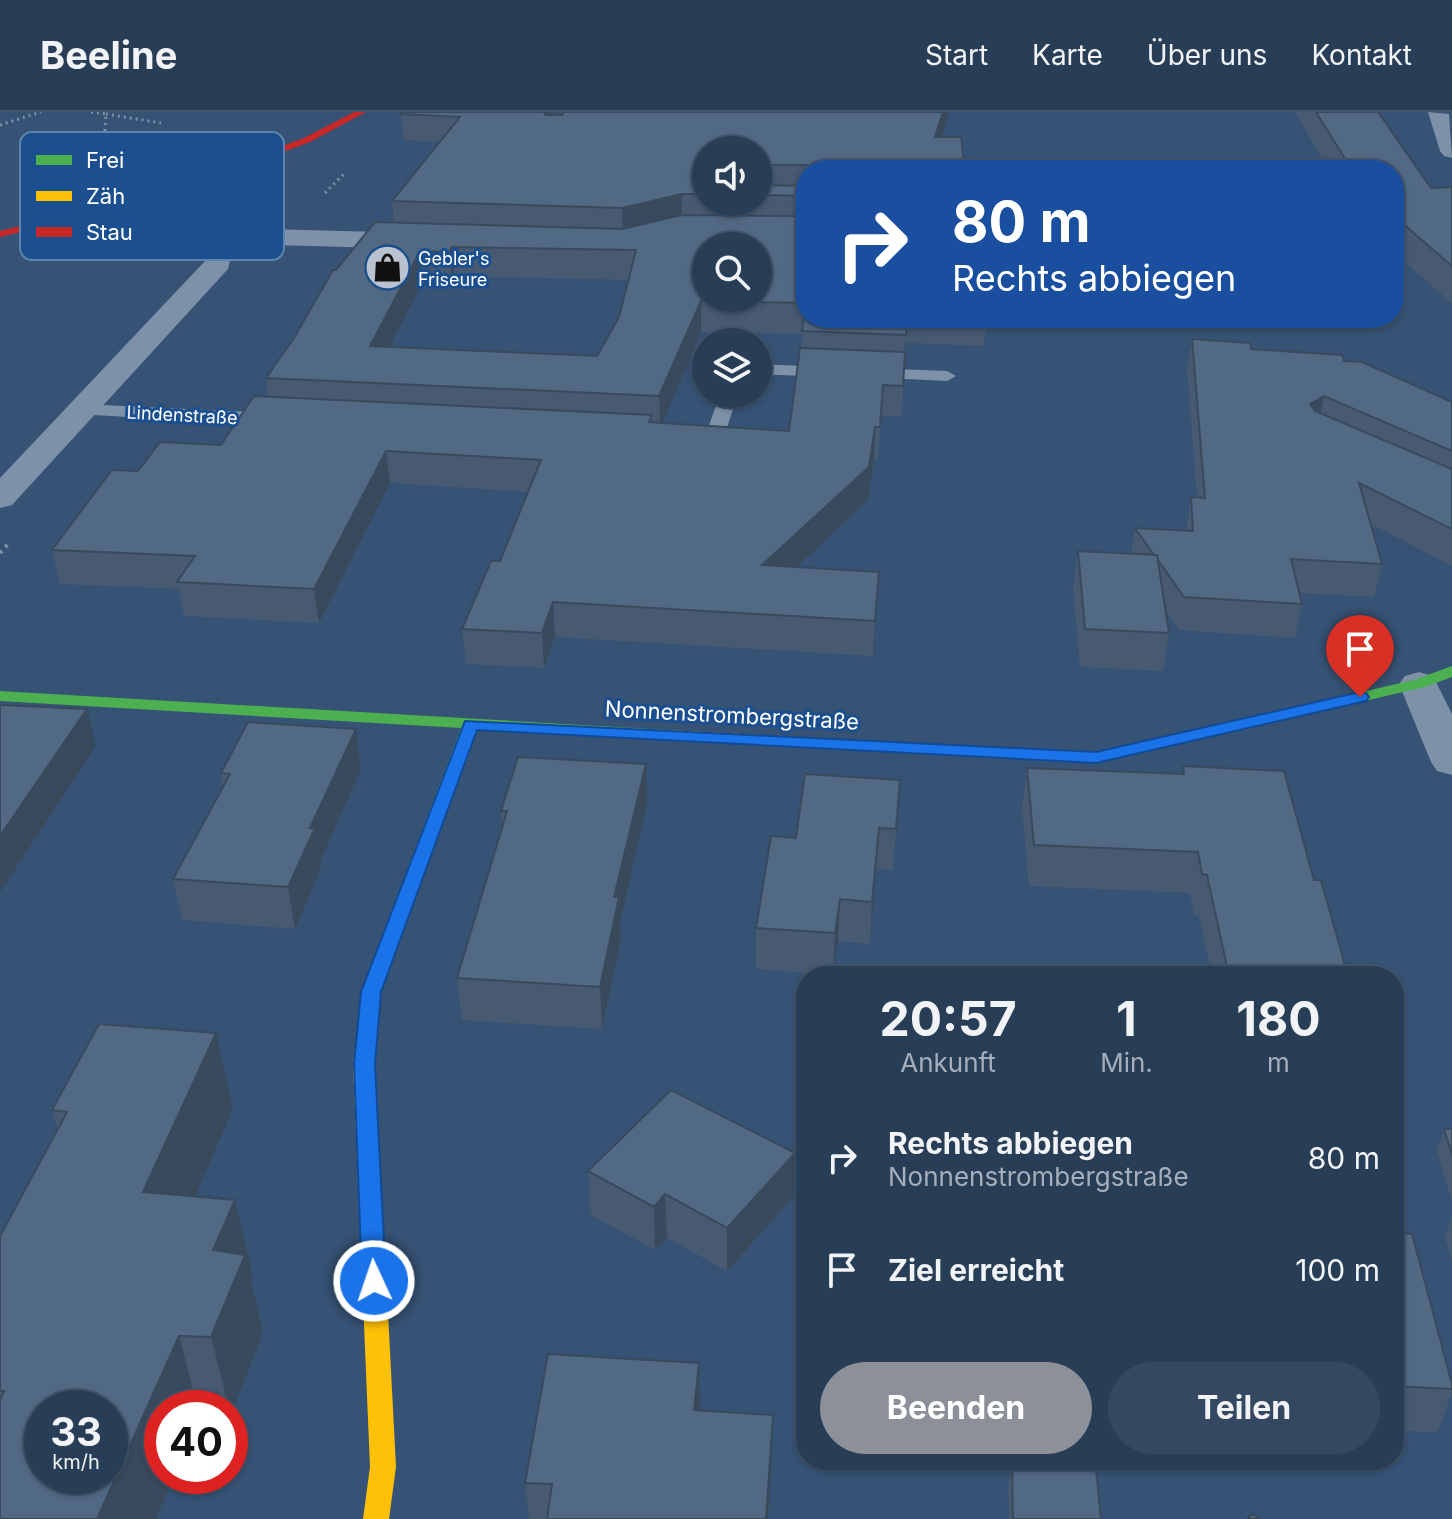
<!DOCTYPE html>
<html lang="de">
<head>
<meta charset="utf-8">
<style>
  :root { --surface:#283e57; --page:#344961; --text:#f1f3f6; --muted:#a5aeba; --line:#44576d; --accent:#8c9099 }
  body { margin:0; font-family:Inter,sans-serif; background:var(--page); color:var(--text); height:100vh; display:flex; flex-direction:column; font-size:30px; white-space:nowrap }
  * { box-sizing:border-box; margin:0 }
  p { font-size:26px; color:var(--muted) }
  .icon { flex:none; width:44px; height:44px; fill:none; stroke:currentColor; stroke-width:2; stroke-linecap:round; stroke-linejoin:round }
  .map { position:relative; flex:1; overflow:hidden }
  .panel { position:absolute; left:796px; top:854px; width:608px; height:504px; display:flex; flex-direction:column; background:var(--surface); border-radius:32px; box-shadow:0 2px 6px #0004,0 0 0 2px var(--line) }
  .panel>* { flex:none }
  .hud { position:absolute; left:796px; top:48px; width:608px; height:168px; border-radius:32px; box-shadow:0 2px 6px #0004,0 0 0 2px var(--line); background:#1a4fa0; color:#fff; overflow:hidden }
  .controls { position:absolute; left:692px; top:24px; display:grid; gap:16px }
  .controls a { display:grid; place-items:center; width:80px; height:80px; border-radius:50%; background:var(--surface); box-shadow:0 2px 6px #0004,0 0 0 2px var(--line); font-size:40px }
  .speed { position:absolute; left:24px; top:1278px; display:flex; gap:16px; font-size:40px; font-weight:700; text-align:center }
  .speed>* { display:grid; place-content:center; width:104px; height:104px; border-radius:50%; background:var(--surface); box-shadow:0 2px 6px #0004,0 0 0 2px var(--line); line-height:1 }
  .speed small { font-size:20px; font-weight:400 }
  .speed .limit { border:12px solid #d22; background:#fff; color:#111 }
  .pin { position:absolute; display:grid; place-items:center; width:68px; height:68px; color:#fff; margin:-82px -34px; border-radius:50% 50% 50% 0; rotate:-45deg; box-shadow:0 0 8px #0007 }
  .pin .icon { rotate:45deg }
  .me { position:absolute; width:88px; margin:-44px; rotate:357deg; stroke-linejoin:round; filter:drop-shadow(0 0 6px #0008) }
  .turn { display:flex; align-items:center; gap:28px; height:168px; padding:0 24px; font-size:36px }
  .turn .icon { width:104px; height:104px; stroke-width:2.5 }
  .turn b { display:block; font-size:56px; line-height:68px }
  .eta { display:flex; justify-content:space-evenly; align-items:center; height:136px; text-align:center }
  .eta b { font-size:48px; font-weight:700; line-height:56px }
  .cta { display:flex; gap:16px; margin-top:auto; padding:16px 24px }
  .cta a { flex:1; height:92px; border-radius:48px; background:var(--accent); color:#fff; font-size:32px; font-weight:700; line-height:92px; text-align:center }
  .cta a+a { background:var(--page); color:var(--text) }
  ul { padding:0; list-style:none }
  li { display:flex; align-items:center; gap:24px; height:112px; padding:0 24px }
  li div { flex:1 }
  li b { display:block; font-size:30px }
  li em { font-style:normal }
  header { display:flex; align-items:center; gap:48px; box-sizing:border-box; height:112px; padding:0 40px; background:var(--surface); border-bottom:2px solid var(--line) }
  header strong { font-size:38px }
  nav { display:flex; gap:44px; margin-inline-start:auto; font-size:28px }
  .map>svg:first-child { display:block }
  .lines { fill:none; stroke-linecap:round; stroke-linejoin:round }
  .path-far1 { stroke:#7d92a8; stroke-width:3; stroke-dasharray:2 4; stroke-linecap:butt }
  .path { stroke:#7d92a8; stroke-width:4; stroke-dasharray:3 5; stroke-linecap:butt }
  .lane { fill:#7d92a8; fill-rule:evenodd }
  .street { fill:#7d92a8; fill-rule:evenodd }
  .fast { fill:#4caf50; fill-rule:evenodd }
  .slow { fill:#ffc107; fill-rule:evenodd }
  .jam { fill:#c62828; fill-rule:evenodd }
  .wall { fill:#475a72; fill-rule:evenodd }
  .shaded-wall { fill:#394a5c }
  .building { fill:#526984; stroke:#394a5c; stroke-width:2; fill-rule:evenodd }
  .route { fill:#1a73e8; stroke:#114b97; stroke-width:2 }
  .labels { text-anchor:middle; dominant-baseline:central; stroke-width:6; stroke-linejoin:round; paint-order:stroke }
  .far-poi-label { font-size:18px; fill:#fff; stroke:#1b4f8f; text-anchor:start }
  .far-street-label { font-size:18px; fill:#fff; stroke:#1b4f8f }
  .street-label { font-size:22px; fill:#fff; stroke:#1b4f8f }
  .key { fill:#1b4f8f; stroke:#5f84b1; stroke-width:2 }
  .key-label { font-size:22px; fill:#fff }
</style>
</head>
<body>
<header>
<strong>Beeline</strong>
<nav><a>Start</a><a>Karte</a><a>Über uns</a><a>Kontakt</a></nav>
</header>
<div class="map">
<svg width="1452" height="1407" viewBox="0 0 1452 1407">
  <rect width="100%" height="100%" fill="#365274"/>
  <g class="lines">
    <path class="path-far1" d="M91,0L106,2L104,31
      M106,2L161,11
      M0,13L41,0
      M325,81L346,60"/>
    <path class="path" d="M0,441L10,430"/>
    <path class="lane" d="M758,252L830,255L839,260L830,265L758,262Z
      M870,256L947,259L956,264L947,269L864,265L861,261L864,257Z
      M720,282H738L723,328L713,334L686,331L683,327L686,323L706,322Z
      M82,292L274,301L283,307L274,313L75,302L73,298Z"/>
    <path class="street" d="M1428,0L1449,2L1452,46L1444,44L1440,39Z
      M159,75L215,99L230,116L421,121L430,123L434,129L430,135L421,137L234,132L228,157L12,393L0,396V366L205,149L209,125L197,109L150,88L146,83L150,78Z
      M1419,560L1433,564L1452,602V663L1437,659L1431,650L1399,572L1405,564Z"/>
    <path class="fast" d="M1452,554V565L1425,575L1096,651L1006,646L997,641L1006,636L1096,641L1414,568Z
      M0,579L667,618L676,623L667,628L478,617L381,880L375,917H361L358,912L361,880L461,616L0,589Z"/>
    <path class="slow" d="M667,618L1006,636L1015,641L1006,646L661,627L658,623Z
      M368,905L375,907L378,912L375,952L396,1355L389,1407H363L370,1355L353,952L358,912L361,907Z"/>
    <path class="jam" d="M354,0H366L310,30L163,85L0,125V119L155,81L304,26Z"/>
  </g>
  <path class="wall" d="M1295,0H1378L1431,76L1452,75V192L1394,140V58H1329Z
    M401,2L556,3L942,25L965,58H806V206H986L984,234L905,231L902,304H881L878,347H874L868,388L796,455L879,460L873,544L555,525L544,556L466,552L462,517L500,449L529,380L390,371L319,511L184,504L179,477L60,472L52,438L138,359L221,333L268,285L266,266L294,226L336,158L394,111L392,89L440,30L404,28ZM706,38H758V90H706ZM454,164L629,168L619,205L597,244L389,235L423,169L452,170ZM701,220L802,222L801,237L789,319L662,311Z
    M1192,227L1251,237L1344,249L1452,290V454L1371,412L1382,452L1374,485L1299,481L1302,492L1295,526L1179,518L1166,499L1169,521L1163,559L1080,555L1073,476L1078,439L1131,442L1135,416L1186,419L1191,385H1197L1187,256Z
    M356,617L361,657L320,750L321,757L295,817L182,808L173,767L223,674L221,661Z
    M646,652L647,693L620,810L621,827L602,917L462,908L457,866L502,717L501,699Z
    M1183,654L1314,768L1348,864H1212L1199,804H1194L1190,781L1029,774L1022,696L1027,656L1182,662Z
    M900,668L893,758L876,757L870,832L838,829L833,863L756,857V816Z
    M233,997L195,1084L253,1165L251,1169L263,1220L231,1303L230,1296H162V1364H174L156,1407H0V1124L58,1018L52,998Z
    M1444,1017H1452V1090L1437,1039Z
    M795,1041L794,1084L727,1159L667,1126L655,1138L591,1103L588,1059Z
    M1452,1105V1149L1445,1125Z
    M1394,1121L1452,1272V1281L1437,1321L1394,1318Z
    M699,1298L773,1303L772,1347L768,1407H529L525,1371Z
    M1012,1352L1101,1407H1009L1008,1375Z"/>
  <path class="shaded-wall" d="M539,0H558L540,21Z
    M943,0H949L934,52L935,25Z
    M682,82V110L623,124L622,96Z
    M452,135L454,164L452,170L449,140Z
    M420,139L423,169L374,265L370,234Z
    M701,189V220L660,317L659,284Z
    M1324,284L1318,314L1310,292Z
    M875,315L874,347L868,388L762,487V453Z
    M386,339L390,371L319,511L314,477Z
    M879,460L877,494L873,544L875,509Z
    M553,490L555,525L544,556L542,521Z
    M87,597L96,634L0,780V724Z
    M356,617L361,657L320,750L321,757L295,817L288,775L310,716Z
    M646,652L647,693L620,810L621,827L602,917L600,875L614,785Z
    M879,716L876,757L870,832L872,790Z
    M840,787L838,829L833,863L835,821Z
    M216,921L233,997L164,1157L143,1080Z
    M795,1041L794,1084L727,1159V1116Z
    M665,1082L667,1126L655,1138L654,1095Z
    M235,1088L253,1165L251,1169L263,1220L231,1303L230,1296H229L211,1225L213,1138Z
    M179,1224L198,1296H162V1364H174L156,1407H97Z
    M699,1251L700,1295L695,1342L694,1298Z
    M773,1303L772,1347L768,1407H766Z"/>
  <path class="building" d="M403,0H543L546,3H562L564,0H943L935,25H961L965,58H810V56L807,53H758V38H706V82H682L622,96L392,89L460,5L401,2Z
    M1316,0H1378L1431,76L1452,75V154L1394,104V58H1352Z
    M758,73L806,74V84L758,83Z
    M682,103L806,104V206H907L906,223L802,219L806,191L701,189L659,284L266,266L294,226L333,158H336L375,110L622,117ZM706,134H758V186H706ZM452,135L636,138L619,205L597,244L370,234L420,139L449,140Z
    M1192,227L1250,231L1251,237L1342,243L1344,249L1362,250L1452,290V339L1324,284L1310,292L1315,299L1452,357V417L1359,371L1382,452L1291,447L1302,492L1184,485L1158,448L1157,443H1154L1135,416L1193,419L1191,385L1205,386Z
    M800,236L905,240L903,274L883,273L880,315H875L869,355L762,453L879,460L875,509L553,490L542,521L462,517L491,449H500L541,348L386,339L314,477L177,470L195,444L52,438L112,358L138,359L160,330L221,333L254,284L652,303L649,310L789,319Z
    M1078,439L1157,443L1169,521L1085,517Z
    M0,593L87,597L0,724Z
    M248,610L356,617L310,716H315L288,775L173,767L230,662L221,661Z
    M518,645L646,652L614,785H619L600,875L457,866L507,699H501Z
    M1183,654L1284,659L1314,768H1321L1348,864H1229L1207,763L1202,762L1198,740L1034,733L1027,656L1184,662Z
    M805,662L900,668L896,717L879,716L872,790L840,787L835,821L756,816L771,724L796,726Z
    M99,912L216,921L143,1080L235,1088L213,1138L245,1143L211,1225L179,1224L97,1407H0V1288L4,1279H0V1124L67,1000L52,998ZM42,1296H110V1364H42Z
    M671,978L795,1041L727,1116L665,1082L654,1095L588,1059Z
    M1444,1017H1452V1042Z
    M1394,1121L1412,1122L1452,1272V1277L1394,1274Z
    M548,1242L699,1251L694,1298L773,1303L766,1407H547L552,1372L525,1371Z
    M1012,1352L1096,1357L1101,1407H1013Z
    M1253,1402L1259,1407H1247Z"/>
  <path class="route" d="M1360,580L1366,581L1369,585L1366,589L1096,651L477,618L381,880L375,952L386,1169L383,1176L374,1179L366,1176L362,1169L354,952L361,880L465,609L1096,640Z"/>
  <defs>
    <symbol id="shop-disc" viewBox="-11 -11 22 22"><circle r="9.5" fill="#b9c2ce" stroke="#1b4f8f"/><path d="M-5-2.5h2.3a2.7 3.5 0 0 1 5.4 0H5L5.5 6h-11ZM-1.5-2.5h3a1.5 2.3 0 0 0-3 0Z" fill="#111"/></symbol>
  </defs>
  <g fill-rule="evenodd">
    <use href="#shop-disc" x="362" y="130" width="51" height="51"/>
  </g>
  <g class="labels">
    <g class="far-poi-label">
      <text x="418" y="146">Gebler's<tspan x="418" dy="21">Friseure</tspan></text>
    </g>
    <g class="far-street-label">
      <text transform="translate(182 303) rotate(3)">Lindenstraße</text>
    </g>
    <g class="street-label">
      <text transform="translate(732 603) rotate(3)">Nonnenstrombergstraße</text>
    </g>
  </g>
  <rect x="20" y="20" width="264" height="128" rx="12" class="key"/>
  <rect x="36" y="43" width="36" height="10" fill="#4caf50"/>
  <rect x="36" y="79" width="36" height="10" fill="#ffc107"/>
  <rect x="36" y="115" width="36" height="10" fill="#c62828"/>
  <g class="key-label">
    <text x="86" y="56">Frei</text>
    <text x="86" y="92">Zäh</text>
    <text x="86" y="128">Stau</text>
  </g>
</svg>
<div class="controls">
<a><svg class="icon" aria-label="sound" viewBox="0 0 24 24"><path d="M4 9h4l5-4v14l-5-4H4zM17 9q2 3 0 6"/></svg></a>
<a><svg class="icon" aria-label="search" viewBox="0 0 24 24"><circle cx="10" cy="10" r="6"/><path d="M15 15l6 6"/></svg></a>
<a><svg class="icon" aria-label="layers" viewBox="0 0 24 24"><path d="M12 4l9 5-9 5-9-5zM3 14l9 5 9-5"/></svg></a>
</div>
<div class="speed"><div>33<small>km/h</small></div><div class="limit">40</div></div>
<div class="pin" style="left:1360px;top:585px;background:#d93025"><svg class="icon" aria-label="arrive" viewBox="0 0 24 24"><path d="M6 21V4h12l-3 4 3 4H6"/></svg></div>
<svg class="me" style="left:374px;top:1169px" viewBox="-20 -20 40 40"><circle r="17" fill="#1a73e8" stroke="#fff" stroke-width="3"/><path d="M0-11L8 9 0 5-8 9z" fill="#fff"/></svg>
<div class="hud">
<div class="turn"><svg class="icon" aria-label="right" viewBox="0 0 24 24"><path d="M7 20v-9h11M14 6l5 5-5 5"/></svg><div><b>80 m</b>Rechts abbiegen</div></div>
</div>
<section class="panel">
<div class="eta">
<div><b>20:57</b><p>Ankunft</p></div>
<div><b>1</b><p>Min.</p></div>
<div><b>180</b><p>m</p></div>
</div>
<ul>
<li><svg class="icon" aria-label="right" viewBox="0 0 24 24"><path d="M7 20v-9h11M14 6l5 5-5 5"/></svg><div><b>Rechts abbiegen</b><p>Nonnenstrombergstraße</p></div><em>80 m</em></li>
<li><svg class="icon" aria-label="arrive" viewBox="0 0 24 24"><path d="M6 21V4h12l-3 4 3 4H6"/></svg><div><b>Ziel erreicht</b></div><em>100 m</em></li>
</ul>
<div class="cta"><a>Beenden</a><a>Teilen</a></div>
</section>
</div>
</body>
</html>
